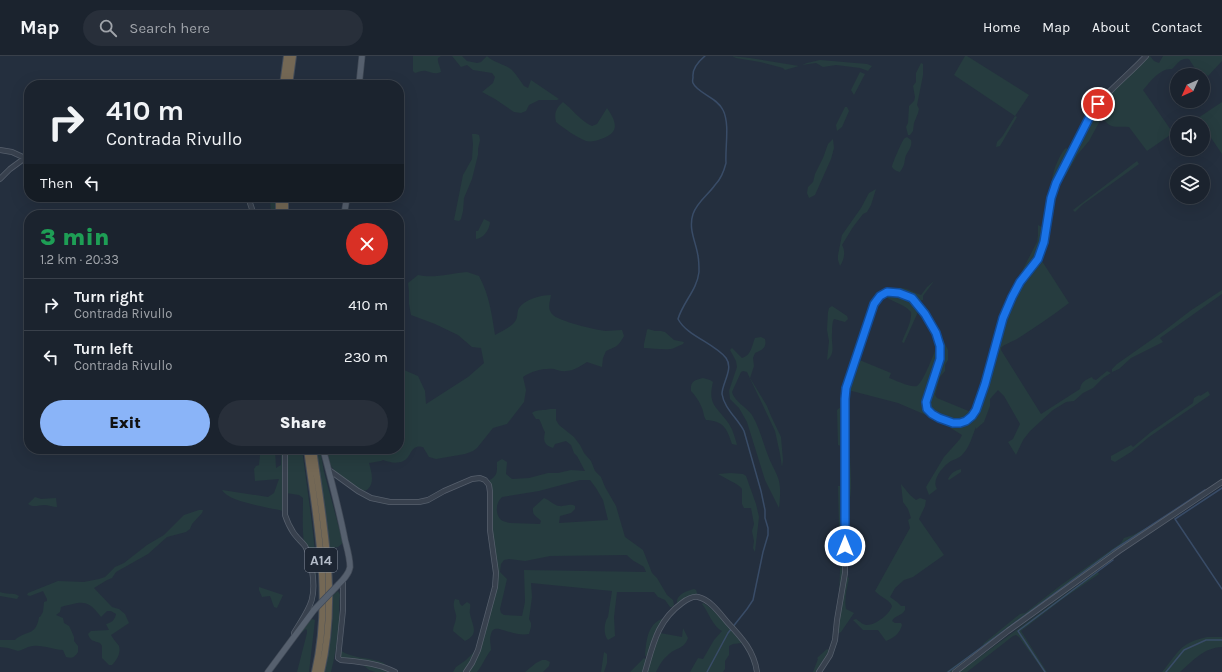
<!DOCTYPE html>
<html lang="en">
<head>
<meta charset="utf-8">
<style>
  :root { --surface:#1b232e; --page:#282f3a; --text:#f1f3f6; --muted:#a0a4aa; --line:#39404a; --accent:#8ab4f8 }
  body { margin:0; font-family:Karla,sans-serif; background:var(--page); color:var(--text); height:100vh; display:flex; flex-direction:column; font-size:15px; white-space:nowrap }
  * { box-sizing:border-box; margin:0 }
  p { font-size:13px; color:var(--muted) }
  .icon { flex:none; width:22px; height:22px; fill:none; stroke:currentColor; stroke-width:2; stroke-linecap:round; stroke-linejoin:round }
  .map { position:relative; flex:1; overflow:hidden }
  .panel { position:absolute; left:24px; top:154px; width:380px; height:244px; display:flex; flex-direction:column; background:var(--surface); border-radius:16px; box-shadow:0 4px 16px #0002,0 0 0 1px var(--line) }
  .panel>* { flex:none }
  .guide { position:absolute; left:24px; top:24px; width:380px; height:122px; border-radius:16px; box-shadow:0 4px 16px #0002,0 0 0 1px var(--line); background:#1b232e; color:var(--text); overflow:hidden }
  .needle { width:26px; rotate:225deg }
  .buttons { position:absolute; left:1170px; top:12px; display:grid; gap:8px }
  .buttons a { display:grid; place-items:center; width:40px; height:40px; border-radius:50%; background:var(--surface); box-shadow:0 4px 16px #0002,0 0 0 1px var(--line); font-size:20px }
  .pin { position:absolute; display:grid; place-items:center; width:34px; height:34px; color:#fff; margin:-17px; border:2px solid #fff; border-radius:50%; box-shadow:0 1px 4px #0007 }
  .me { position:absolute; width:44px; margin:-22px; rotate:0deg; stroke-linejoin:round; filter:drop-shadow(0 0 3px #0008) }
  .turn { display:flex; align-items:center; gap:14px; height:84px; padding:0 16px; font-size:18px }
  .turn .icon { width:52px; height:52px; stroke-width:2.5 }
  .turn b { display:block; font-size:28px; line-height:34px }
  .then { display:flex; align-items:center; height:38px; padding:0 16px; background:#0003; gap:8px; font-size:15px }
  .round { display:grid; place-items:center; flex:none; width:42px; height:42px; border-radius:21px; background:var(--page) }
  .head { display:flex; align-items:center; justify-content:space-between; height:68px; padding:0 16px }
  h1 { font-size:24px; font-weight:800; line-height:30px; color:#1e9e55 }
  .button { display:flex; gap:8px; margin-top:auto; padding:8px 16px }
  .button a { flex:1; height:46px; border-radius:24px; background:var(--accent); color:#111; font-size:16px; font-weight:800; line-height:46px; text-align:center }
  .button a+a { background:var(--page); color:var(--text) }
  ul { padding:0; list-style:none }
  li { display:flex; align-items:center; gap:12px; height:52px; padding:0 16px; border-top:1px solid var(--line) }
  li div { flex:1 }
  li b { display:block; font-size:15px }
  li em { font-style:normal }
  header { display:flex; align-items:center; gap:24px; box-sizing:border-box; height:56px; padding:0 20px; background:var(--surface); border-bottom:1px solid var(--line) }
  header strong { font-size:19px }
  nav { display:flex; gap:22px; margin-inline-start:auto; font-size:14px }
  .search { width:280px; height:36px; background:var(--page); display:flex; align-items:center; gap:10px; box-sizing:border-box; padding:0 14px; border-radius:22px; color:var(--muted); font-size:15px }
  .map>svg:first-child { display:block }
  .green { fill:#263c3f; fill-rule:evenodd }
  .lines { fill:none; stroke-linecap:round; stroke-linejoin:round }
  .stream { stroke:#394c67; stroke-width:1.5 }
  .minor-casing { stroke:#565f6c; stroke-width:6 }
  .major-casing { stroke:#414a57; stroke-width:7 }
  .highway-casing { stroke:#434c59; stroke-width:8 }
  .minor { stroke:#38414e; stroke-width:4.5 }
  .major { stroke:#56606e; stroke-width:5.5 }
  .highway { stroke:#746855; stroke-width:6 }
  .major-bridge-casing { stroke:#414a57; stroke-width:7; stroke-linecap:butt }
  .major-bridge { stroke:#56606e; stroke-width:5.5 }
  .route-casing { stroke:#114b97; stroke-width:10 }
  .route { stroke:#1a73e8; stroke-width:7 }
  .labels { text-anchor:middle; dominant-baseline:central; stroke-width:3; stroke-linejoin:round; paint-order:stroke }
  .shield { fill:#1d2633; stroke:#878f9c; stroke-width:1 }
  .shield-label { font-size:14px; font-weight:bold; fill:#b4bcc9 }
</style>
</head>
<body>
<header>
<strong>Map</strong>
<div class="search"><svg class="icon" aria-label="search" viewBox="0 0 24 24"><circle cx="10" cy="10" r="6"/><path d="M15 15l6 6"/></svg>Search here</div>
<nav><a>Home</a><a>Map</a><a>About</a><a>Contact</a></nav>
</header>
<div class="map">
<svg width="1222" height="616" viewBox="0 0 1222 616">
  <rect width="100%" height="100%" fill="#242f3e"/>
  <path class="green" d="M413,0H441L438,2C437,7 441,11 441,16C434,19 432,16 426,15C423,14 419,16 415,17L413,15Z
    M452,0H462L467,5L477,7L481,6L487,0C494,7 505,8 512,14C517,19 520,25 524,30L528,32L531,24L559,43L557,44H539L529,49L526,55L521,57L514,56L495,43L482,36L493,27L495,21L492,17L473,14L467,9L461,11Z
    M732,0L750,2L799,10L785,14L783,12L760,6L736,2Z
    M965,0H967L1029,39L1015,60L1017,61L1000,90L996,91L997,86L1002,81L1015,60L954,19Z
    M1147,0H1150L1154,5L1159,7L1163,0H1222V5L1208,20L1194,11L1189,3C1181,1 1177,8 1172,13C1160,12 1151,25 1143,34L1173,77L1147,95L1129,71C1114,70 1111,74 1102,61L1089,85L1078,98L1066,119L1058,127L1097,50Z
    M820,4L867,8L872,10L868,15L860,12L836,9L823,11L816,7L802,9L807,7Z
    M921,7L923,8V19L917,49L919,53L918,57L914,67L913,75L910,79H908L906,71L908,67L909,50L914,45L915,41L913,30L916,26V17Z
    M860,16L865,18L854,39L851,34Z
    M563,46C571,52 583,67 592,70L597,68L607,52C616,65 621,77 601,83C596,85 591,86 586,85C578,82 563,72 556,66C554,57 556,52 563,46Z
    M1222,46V98L1203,70V67L1200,66L1198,67L1197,66L1198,62Z
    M845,51H847L849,55L842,71L837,75L836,69Z
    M472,78H476L479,79L480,84L478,93V99L472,123L464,142L463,155L461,163L459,165L454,164L463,119L472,103L473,88Z
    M907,81L911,84C913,92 906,96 905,103C904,109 904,110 900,116C896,115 894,114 892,111C892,108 902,85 904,83C904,82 906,82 907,81Z
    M833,83L834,92L831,103L815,139L809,142L807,137L808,131L813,126L815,118L823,102L828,88Z
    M1066,92L1070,94L1054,127L1052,125C1052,117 1060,97 1066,92Z
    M1137,105L1139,108L1082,149L1075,156L1073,154Z
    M876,133L871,149L867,156L863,158L853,171L842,189C846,196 844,204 840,210L838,204V199L842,179L861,152L869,137Z
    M270,141H275V159H271Z
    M484,163L490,166C490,173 483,183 476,183V175H478Z
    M1038,169L1044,172C1040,191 1035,203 1023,220L1021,217L1037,186L1038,179Z
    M1040,202L1069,247C1052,260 1035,271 1017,283C1012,286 1004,288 1001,292V294L1041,358L1080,333C1081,326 1085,324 1092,321L1093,323L1096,324L1107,315L1111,317L1103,322L1093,332L1083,337L1074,345L1066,346L1053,354L1030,375L1023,384L1016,399L1008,386L1013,383L1020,368L1004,340L998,334L990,343V350L984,366L976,373V371C972,380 970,391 962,399C959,402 955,403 951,405C943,410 931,424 937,433L929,439L926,431L944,401L960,383L962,379L941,366C957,372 960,370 974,360L1005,262L1011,247L1019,233Z
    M467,216L479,220C489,238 492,259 495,279C502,275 512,271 516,264C518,260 517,255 519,252C525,243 541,239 551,239C550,246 547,252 552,258C557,265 596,274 606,275C611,275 616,274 622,274L624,280C618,291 617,290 606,295L603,302L602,311L587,306C581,310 573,315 566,315C562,316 558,314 554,313C543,312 532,315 523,321L526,334L524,346L507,368L493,372L477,392L473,395L465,398L436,403L429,401L423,391C423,391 417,390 417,391C412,392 411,397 408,401C402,409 391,407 383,404L381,405L369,407C371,414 375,427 368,433C367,434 364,435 362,435L337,418L329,407L325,393H399V310L404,314L418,320L425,335L426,348L468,321L484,307L481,292L472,291L458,279L435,268L411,259L409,248V235L408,227L418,219C433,223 452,217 467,216Z
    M934,225L923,240V244L918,245L913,241L891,234C894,234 896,232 898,232C904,230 915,237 921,239L927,231Z
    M1222,234V238L1160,282L1163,286L1131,302L1119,313L1112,316V313L1117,308L1164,275L1190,255Z
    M886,239C905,238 908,241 920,254L918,256L904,287L902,286C905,276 912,267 911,256C903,247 894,247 886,241Z
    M832,250L847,260L848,263L845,266L834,263L833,265C832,269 832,274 832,278C831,288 836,297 827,304L829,285L827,274L828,256L829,252Z
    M648,273L655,275H661L665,276L674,284L684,286L683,288C680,289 677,291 674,292C668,295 653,292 644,292V288L647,274Z
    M761,281L765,283C767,292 762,294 755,297L753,302L754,310L750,322L767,350L771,360L781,381L783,404L782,411L780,398L775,375L747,316L743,315L741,316L732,336C734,345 746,351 752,359C760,372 763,388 769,402C772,410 777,417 779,425C781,434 780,443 779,452L765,424L747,366L739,352L730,343L729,335L737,311L736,305L730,294L732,292L742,302C751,300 752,289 755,282Z
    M942,282L948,294V304L945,309V315L940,321L935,339L937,342L971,356C963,367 954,365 943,361C937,359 933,357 929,353L928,346L942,301L943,292Z
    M938,287C941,307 927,323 925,343C924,348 925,354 926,359L898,347L848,334L857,303L891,317L889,322C895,324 911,332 917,330C923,327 935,295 938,287Z
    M703,322L710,324L713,326C707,350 718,351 729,368C733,374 735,382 737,389L732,388C727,373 724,365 706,364C704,361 704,359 703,355C701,348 696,340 691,335C690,326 694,324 703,322Z
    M1208,335L1210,339L1149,381L1131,396L1115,406L1111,404V400L1131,389L1133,391L1151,376L1193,347L1194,342L1199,339L1200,340Z
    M843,349V400L841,398V390L838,389L837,354Z
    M550,353H556V364L559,369L574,381L580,389L584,397L591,405L595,415L601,421L605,431L616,450L625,481L643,494L652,517L657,522L667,539L673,544L674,549L672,551H670L665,544L658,541L654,536H617L614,561L615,580L608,584C603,579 604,566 608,561L612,535L531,527L532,541L529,563L531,567V571L529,578C523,579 516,578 510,576C504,575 493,568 491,578C489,583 491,589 491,594C485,601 483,609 477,616H467L479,595L486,574L495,538L488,425C498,420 497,416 497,406L502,403L507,406L506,418L512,423L529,422L548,417H558L571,414L585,415L577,400L574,397L571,389L566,385L555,388L553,392C544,389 543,385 545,376C542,371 542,368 539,363H536L532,357C536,353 544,355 550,353ZM580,424H590L596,432L603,444L608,464L559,467L560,460L571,457L575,453V450C569,447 565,451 559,450C553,449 550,444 544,442L533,452C532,460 537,460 541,465L540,468L510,467C507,466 503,466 500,463C495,457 496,446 502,441L539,435ZM627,499C632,505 638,507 644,511L646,516L524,514L525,546L522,560L504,559L501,557L500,553L507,523L500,516L501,508L504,504L509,503L525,505L550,500Z
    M259,393H275L276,412L281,409V393H285L284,434L283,455C268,451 228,446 222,434L268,441L274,437L279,423L255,425L254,413L256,410L259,409L260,399Z
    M286,393H302L311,460L315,495L316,522L315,524C311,512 306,499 304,487C302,472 303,457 303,442L299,439L286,437Z
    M316,393H320L324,416L343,487L338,491L329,492Z
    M846,399H850C850,416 854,436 847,452Z
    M961,413V416L949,424L948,423C951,417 954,415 961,413Z
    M731,417L743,418L746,420L756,448L759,461L755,496L753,492L754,485L752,475L754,468L751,452H744L742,448V433C739,428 724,422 718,418Z
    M901,428L910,439L916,444L920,442L926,444L925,450L919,463L944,499L913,521L904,524L895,532L890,541L897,546L901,550H905V554C902,560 895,559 892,565L895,567H901L902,569C900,577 894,582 886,585L878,574H863L853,564L856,563C859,565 863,569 867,569C876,569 890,558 892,550C889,543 880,541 875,535L910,472L908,464L911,462L908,453L903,446Z
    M1214,429L1123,490L952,616H946L982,590L984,587L1020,558L1025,557L1061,529L1121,487L1124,482L1133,479L1155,467Z
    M838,430H842L843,474V513L839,540L840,515Z
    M35,441L41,443L56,442L57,451C53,451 48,449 44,449C38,449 34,452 28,448Z
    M199,454H203L202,457L192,468L190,473L186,476L167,481L148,498L116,516L112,522L107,524L94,532L112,551L119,553L125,558L129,567L111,579C113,583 117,587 119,590C121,597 117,604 112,609H109L102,602V590L100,587C94,585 90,585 88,578L91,575L109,574L106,568C111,567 115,564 116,558L111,555H107L101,561C87,542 82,546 61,551L60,556L56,559L63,562L64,567L69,570L71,574L74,581V585L78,590V596C75,601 72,603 66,601L63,594C53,594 44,589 33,590C28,590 23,594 18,595L8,592L0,591V584H15C25,574 36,581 39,561H40L43,556L44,546L47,545V543L43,535L30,540L27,539L28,537L58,525L84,526L99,523L105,521L115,511L124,507L147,489L164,479L184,459Z
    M1097,515L1099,518L1064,542L1021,575L1047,616H1044L1019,581L1016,579L1013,580L967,616H959Z
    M845,520L849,522C847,532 844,543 846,553L854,557L841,576L839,577H838V570Z
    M259,531L283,539L277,552L274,551L270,540L262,541L259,534Z
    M694,533L696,534L697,537L696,540L678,550C673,540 686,535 694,533Z
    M338,535L340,539C338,549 340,559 339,570C337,585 335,601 331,616H325L332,575L333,539Z
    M0,536C6,539 13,536 19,540L17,543L0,540Z
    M455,543L459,544L460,548L462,550L467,546L470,548C471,551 469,554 470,558C472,569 480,578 465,585L453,575C453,570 457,564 456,559C455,553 452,550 455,543Z
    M703,547C713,551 734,578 742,587L733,588L729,590V599L725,605V613L723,616H690L698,602L703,603L714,584L722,575C713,571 708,555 702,548Z
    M343,556L345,563L340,594C352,603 370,601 384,607L385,611L345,604L339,601Z
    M312,563L315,564L309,616H297L307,577V574L306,573L300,578L308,565Z
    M662,563L649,599L645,600C646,587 647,568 662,563Z
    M683,572L688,582C684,594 675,591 667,600C662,604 659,610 656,616H647L660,577L682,581Z
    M1207,581H1222V591C1203,592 1194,604 1180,616H1162C1179,596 1179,587 1207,581Z
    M827,593L829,594L817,616H813L818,603L817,602Z
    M476,594L465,616H453L456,611L466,604Z
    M604,596L607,598V607L604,616H601Z
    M644,602L647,604L643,616H630Z
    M542,604H546L550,606L549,610L543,616H525L536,607Z
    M361,607L367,608L392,616H375L369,614Z"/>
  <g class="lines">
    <path class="stream" d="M705,0C699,5 692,12 693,21C693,23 692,25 693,27C697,37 717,41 723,54C730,68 725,91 726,107C724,115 721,123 715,129C708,139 697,146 693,158C688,173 696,186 698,200C699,205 699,211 699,216C697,234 683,246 678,263C687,280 714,287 726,302C734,313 722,327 722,338C724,352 738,363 744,375L761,435L765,454V462L768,472V479L763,496L753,544L747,553L728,577L707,616
      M1222,432L1175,463L1222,533
      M948,616L1112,495L1205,434
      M1045,616L1018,575L1113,504
      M1166,616L1184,594L1206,584H1222"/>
    <defs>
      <path id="minor" d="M0,94L12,96L25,102H29
        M0,123L10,113L25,102
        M248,141L254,159
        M285,393V459C287,465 289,470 293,476C296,481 301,485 305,490C309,497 311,506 312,514C317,545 309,552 294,577V580
        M329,414L358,435L371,442L390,446H419L428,444L444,435L472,423L480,422L485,424L489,429L490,436V474L496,517L495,531L478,594L472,607L466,616
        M343,525V554L338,602L341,604C360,606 378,607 395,616
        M645,616C653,589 657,565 682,547C686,544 692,540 698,541C711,544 720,558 728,567C742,582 754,595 757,616
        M819,616L830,599L835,584L837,564L845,517V343L846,332L874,248L880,240L887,236L899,237L912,242L925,258L936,277L940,290V303L926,347L927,353L931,358L939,362L953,367H960L966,365L972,360L976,354L985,328L1003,262L1012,241L1020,226L1038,203L1043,186L1051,142L1057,127L1091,58C1106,35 1128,20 1146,0
        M955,616L1008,575L1119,495L1222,426"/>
      <path id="major" d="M359,29L362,0
        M344,159L347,141
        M323,393C331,423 339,453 345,484C347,492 350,502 350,511C349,518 343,524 338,529
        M268,616L314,554"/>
      <path id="highway" d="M283,29L287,0
        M289,29L293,0
        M279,141V159
        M285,141V159
        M307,393C317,467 332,542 315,616
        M313,393C323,466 339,542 321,616"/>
    </defs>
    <use href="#minor" class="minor-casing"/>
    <use href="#major" class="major-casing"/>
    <use href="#highway" class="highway-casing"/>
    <use href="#minor" class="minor"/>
    <use href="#major" class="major"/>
    <use href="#highway" class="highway"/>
    <defs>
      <path id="major-bridge" d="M314,554L338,529"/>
    </defs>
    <use href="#major-bridge" class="major-bridge-casing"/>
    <use href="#major-bridge" class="major-bridge"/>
  </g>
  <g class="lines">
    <defs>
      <path id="route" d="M845,490V343L846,332L874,248L880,240L887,236L899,237L912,242L925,258L936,277L940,290V303L926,346L927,353L932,358L939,362L953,367H960L966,365L972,360L976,354L985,328L1003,262L1012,241L1020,226L1038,203L1044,186L1051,142L1056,127L1091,58L1098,48"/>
    </defs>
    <use href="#route" class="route-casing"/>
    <use href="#route" class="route"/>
  </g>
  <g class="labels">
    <rect class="shield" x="305" y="492" width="32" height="24" rx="3"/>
    <g class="shield-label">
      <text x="321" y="504">A14</text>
    </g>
  </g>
</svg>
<div class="buttons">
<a><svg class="needle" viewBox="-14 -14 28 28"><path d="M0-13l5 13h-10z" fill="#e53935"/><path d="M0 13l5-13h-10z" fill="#a0a4aa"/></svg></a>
<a><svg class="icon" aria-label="sound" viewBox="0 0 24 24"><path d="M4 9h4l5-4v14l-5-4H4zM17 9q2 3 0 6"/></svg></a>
<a><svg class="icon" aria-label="layers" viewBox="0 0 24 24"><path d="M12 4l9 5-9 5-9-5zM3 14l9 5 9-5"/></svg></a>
</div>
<div class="pin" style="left:1098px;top:48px;background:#d93025"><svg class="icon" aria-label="arrive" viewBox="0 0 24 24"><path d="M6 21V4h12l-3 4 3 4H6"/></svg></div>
<svg class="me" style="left:845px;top:490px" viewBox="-20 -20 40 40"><circle r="17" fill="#1a73e8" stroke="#fff" stroke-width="3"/><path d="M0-11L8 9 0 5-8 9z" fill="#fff"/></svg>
<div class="guide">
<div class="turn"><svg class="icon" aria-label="right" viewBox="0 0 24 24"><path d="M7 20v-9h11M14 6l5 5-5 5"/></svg><div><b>410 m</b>Contrada Rivullo</div></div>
<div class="then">Then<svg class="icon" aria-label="left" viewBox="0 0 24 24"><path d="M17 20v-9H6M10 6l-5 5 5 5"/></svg></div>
</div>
<section class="panel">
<div class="head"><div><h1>3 min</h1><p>1.2 km · 20:33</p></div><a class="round" style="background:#d93025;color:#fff"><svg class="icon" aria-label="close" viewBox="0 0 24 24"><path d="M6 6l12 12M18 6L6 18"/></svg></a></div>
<ul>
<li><svg class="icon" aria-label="right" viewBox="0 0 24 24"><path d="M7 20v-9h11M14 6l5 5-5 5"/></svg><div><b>Turn right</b><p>Contrada Rivullo</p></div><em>410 m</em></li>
<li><svg class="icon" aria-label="left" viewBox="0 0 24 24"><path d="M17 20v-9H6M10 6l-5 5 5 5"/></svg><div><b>Turn left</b><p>Contrada Rivullo</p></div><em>230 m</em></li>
</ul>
<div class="button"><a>Exit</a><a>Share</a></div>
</section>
</div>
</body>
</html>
